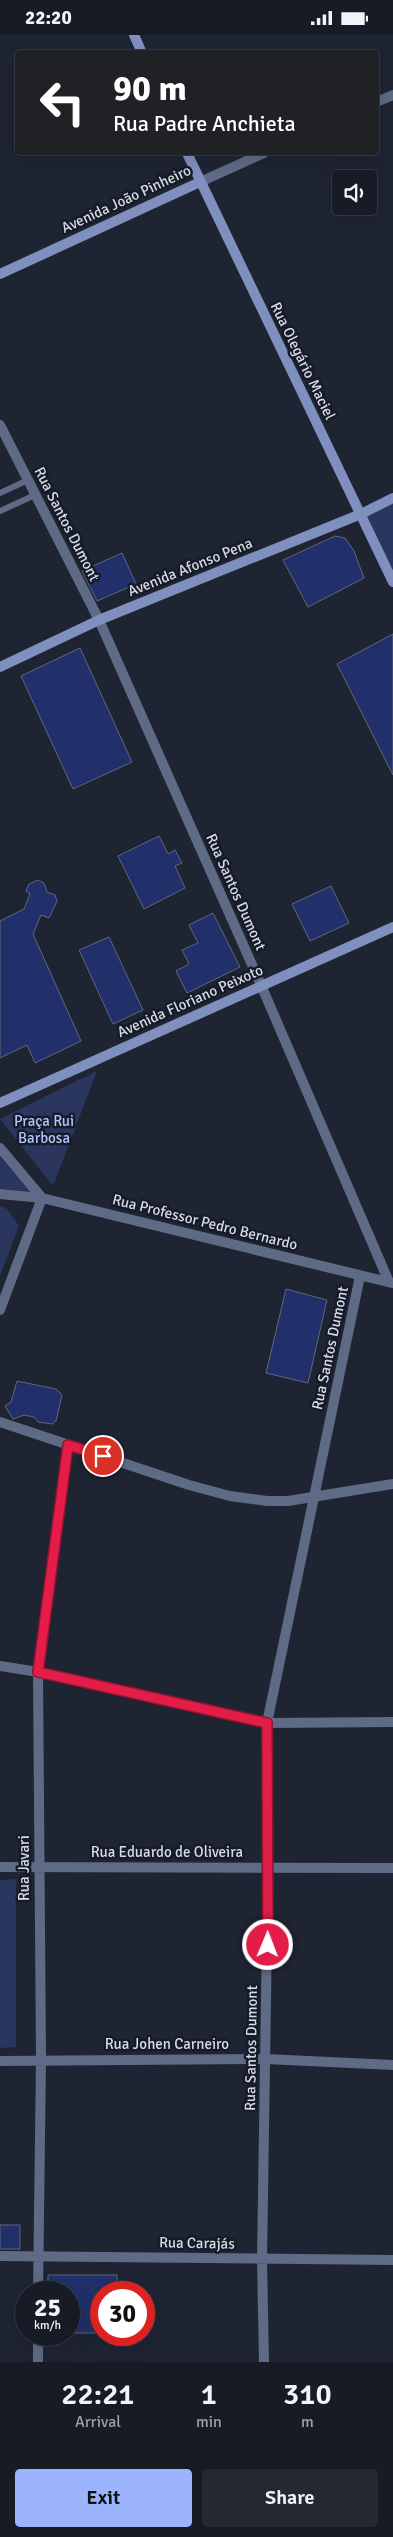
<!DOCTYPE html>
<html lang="en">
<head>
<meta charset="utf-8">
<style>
  :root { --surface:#171b26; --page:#242832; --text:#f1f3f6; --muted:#9ea1a7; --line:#363943; --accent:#9bb4fd }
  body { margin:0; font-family:Signika,sans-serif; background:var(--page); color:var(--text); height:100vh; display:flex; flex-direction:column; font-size:19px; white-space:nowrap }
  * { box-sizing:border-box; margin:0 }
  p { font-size:16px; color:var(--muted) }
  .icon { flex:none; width:28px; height:28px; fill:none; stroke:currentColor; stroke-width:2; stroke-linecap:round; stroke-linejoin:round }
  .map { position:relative; height:2327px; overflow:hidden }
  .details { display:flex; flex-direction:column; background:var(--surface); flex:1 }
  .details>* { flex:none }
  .guide { position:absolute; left:15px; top:15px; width:364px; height:105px; border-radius:5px; box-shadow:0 5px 20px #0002,0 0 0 1px var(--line); background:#202124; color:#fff; overflow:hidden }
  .fabs { position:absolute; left:332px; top:135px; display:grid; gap:10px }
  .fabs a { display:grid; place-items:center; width:45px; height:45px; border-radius:5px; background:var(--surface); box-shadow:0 5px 20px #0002,0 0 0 1px var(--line); font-size:25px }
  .speed { position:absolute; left:15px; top:2246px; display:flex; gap:10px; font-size:25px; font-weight:700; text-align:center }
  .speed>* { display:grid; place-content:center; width:65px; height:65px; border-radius:50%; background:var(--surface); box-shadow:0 5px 20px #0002,0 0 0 1px var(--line); line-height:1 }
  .speed small { font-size:12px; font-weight:400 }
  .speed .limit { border:8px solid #d22; background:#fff; color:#111 }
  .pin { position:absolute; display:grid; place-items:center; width:42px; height:42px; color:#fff; margin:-21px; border:2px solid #fff; border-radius:50%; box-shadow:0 1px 5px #0007 }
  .me { position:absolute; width:55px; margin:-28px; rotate:1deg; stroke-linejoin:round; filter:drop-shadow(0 0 4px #0008) }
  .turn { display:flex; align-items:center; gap:18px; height:105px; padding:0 15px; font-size:22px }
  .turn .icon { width:65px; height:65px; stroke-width:2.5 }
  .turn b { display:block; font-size:35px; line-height:42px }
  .eta { display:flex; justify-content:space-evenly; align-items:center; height:85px; text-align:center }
  .eta b { font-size:30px; font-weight:600; line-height:35px }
  .button { display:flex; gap:10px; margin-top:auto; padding:10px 15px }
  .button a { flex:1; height:58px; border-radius:5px; background:var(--accent); color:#111; font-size:20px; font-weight:600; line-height:58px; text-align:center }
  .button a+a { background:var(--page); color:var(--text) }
  .status { display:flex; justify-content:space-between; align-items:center; height:35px; padding:0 25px; background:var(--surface); direction:ltr }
  .status svg { height:14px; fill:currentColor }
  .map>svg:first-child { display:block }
  .green { fill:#2a365d }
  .building { fill:#21306b; stroke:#616778 }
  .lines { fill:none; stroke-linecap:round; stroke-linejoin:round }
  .lane { stroke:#5f6a86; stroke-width:6 }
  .street { stroke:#5f6a86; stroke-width:10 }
  .secondary { stroke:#8090be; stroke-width:10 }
  .route-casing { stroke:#92132f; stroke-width:12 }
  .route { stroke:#e11d48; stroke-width:9 }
  .labels { text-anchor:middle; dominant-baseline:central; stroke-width:5; stroke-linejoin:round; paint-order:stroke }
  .street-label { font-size:15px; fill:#d7dbe5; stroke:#161b29 }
  .park-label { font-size:15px; fill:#b1c5fc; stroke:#161b29 }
</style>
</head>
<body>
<div class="status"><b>22:20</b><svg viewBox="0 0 49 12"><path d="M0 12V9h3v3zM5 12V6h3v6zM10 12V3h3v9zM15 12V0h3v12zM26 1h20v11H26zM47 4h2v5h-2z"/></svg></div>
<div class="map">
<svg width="393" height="2327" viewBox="0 0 393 2327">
  <rect width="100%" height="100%" fill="#1f2433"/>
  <path class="green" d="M393,463V550L361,479Z
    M97,1036L53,1151L0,1084Z
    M0,1122L30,1156L0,1154Z
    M0,1171L7,1174L19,1191L0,1241Z
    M16,1844V2012L0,2013V1845Z"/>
  <path class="building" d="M335,501L345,503L354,516L364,543L308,572L283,525Z
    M122,518L136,549L97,566L82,536Z
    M393,599V740L337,629Z
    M80,613L132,727L73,754L21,641Z
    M159,801L168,819L175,815L182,828L175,831L185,853L144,874L118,821Z
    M38,845L44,848L47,857L55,860L57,866L49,883L41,880L33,899L81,1006L35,1028L27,1010L0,1023V886L24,874L30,859L26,856L29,849Z
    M331,851L349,888L310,906L292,869Z
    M213,878L240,932L187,958L176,936L189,929L182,915L198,908L189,890Z
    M109,902L143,975L113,989L79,915Z
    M286,1254L327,1265L308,1348L266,1338Z
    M17,1346L56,1354L62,1360L56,1386L52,1389L38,1387L34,1382L24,1380L13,1384L5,1371L11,1367Z
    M0,2190H20V2214H0Z
    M48,2240H117V2258H101V2298H69V2258H48Z"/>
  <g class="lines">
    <path class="lane" d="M0,458L28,445
      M0,476L35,460"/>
    <path class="street" d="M376,67L393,60
      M200,147L264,118
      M0,390L99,585L261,950L389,1247
      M0,1113L42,1163
      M0,1159L42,1163L392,1248
      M0,1275L42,1163
      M0,1387L189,1450L230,1461L267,1466H288L393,1449
      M0,1631L38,1637L267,1688L393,1687
      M0,1832L393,1833
      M0,2026L266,2024L393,2030
      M0,2221L393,2225
      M38,2258L41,2024L38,1637L68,1410
      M38,2327V2300
      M264,2327L262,2225L268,1833L267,1688L360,1241"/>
    <path class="secondary" d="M134,0L142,18
      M187,118L393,547
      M0,239L200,147
      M0,632L99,585L361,479L393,463
      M0,1068L393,892"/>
  </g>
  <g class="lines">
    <defs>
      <path id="route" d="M103,1421L68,1410L38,1637L267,1688L268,1910"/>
    </defs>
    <use href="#route" class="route-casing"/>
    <use href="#route" class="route"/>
  </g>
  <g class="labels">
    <g class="street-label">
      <text transform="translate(126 164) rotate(-25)">Avenida João Pinheiro</text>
      <text transform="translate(303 326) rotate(64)">Rua Olegário Maciel</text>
      <text transform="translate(67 489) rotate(63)">Rua Santos Dumont</text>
      <text transform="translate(190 532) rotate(-22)">Avenida Afonso Pena</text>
      <text transform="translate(236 857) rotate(66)">Rua Santos Dumont</text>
      <text transform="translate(190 966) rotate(-24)">Avenida Floriano Peixoto</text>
      <text transform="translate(205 1187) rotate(14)">Rua Professor Pedro Bernardo</text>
      <text transform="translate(330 1313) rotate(-78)">Rua Santos Dumont</text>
      <text x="167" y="1817">Rua Eduardo de Oliveira</text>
      <text transform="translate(24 1833) rotate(-90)">Rua Javari</text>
      <text x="167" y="2009">Rua Johen Carneiro</text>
      <text transform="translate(251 2013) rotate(-89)">Rua Santos Dumont</text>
      <text transform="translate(197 2208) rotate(1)">Rua Carajás</text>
    </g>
    <g class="park-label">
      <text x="44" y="1086">Praça Rui<tspan x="44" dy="17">Barbosa</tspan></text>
    </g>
  </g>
</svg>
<div class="fabs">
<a><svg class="icon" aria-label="sound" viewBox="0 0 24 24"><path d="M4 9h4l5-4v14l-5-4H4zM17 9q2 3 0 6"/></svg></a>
</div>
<div class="speed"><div>25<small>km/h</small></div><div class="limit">30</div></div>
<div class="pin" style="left:103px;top:1421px;background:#d93025"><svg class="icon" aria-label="arrive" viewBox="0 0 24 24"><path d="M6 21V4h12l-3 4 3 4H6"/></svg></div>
<svg class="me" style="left:268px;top:1910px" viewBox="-20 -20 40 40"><circle r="17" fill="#e11d48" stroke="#fff" stroke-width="3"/><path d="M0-11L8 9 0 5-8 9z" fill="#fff"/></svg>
<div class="guide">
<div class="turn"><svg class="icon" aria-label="left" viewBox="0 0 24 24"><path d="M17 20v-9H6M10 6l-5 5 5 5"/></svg><div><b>90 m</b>Rua Padre Anchieta</div></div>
</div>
</div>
<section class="details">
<div class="eta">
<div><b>22:21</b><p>Arrival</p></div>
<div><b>1</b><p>min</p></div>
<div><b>310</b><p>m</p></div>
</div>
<div class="button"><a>Exit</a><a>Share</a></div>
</section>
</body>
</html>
